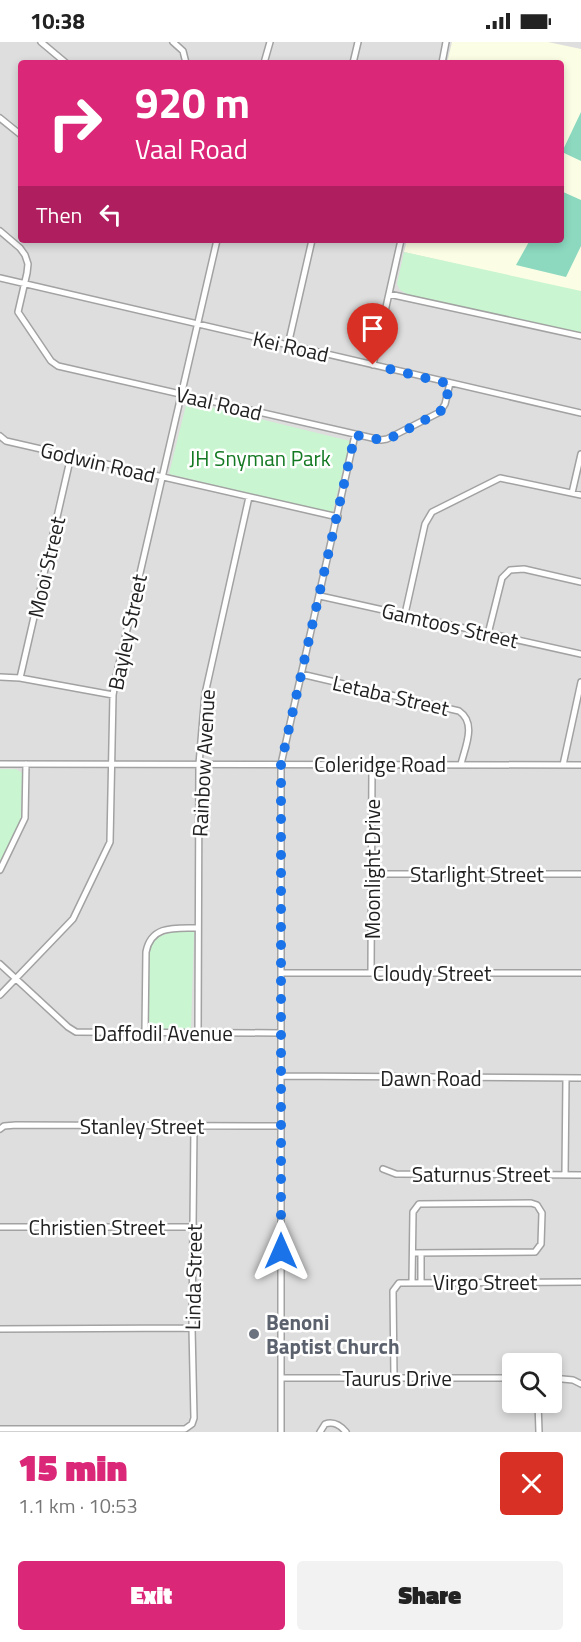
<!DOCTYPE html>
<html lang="en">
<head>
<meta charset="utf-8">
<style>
  :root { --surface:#fff; --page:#f2f2f2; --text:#222; --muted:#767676; --accent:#db2777 }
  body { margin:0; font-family:"Titillium Web",sans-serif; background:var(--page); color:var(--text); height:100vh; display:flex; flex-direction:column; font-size:22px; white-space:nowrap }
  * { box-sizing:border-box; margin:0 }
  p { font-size:20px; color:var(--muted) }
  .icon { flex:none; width:33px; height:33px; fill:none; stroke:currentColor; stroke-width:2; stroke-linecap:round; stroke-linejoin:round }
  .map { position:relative; height:1390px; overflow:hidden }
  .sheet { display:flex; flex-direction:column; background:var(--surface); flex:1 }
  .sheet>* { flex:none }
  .hud { position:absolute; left:18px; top:18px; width:546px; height:183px; border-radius:6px; box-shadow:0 3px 9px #0003; background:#db2777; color:#fff; overflow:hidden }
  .tools { position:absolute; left:502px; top:1311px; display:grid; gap:12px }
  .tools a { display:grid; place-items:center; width:60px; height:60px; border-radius:6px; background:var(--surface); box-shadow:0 3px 9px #0003; font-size:30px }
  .pin { position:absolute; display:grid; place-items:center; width:51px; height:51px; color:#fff; margin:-62px -26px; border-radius:50% 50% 50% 0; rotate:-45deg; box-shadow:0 0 6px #0007 }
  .pin .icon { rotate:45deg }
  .me { position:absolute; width:66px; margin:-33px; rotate:0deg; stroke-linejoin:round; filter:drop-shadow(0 0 4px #0008) }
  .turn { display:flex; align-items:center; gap:21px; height:126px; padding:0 18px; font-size:27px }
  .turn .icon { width:78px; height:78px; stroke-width:2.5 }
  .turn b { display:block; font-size:42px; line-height:51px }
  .then { display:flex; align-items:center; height:57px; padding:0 18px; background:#0003; gap:12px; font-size:22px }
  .round { display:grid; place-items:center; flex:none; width:63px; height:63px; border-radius:6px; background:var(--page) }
  .headline { display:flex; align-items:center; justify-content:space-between; height:102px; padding:0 18px }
  h1 { font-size:36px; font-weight:800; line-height:45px; color:var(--accent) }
  .cta { display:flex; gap:12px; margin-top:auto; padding:12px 18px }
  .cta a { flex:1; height:69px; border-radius:6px; background:var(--accent); color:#fff; font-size:24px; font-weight:800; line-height:69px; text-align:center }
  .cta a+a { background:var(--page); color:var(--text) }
  .status { display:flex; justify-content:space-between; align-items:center; height:42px; padding:0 30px; background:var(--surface); direction:ltr }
  .status svg { height:16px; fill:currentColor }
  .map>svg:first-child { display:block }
  .residential { fill:#dfdede; fill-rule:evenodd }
  .education { fill:#fbfde4 }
  .park { fill:#c9f6d0 }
  .pitch { fill:#8cd9c0 }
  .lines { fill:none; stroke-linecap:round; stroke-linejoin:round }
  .street-casing { stroke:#a2a2a2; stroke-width:8 }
  .street { stroke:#fff; stroke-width:5 }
  .route { stroke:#1a73e8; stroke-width:10; stroke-dasharray:0 18 }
  .worship-dot { fill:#6b7280; stroke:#fff; stroke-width:2 }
  .labels { text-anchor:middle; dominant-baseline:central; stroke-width:5; stroke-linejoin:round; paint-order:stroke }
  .street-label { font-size:21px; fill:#212121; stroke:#fff }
  .park-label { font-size:21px; fill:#147923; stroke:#fff }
  .worship-label { font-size:21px; font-weight:bold; fill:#5b616d; stroke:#fff; text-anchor:start }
</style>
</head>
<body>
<div class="status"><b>10:38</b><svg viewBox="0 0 49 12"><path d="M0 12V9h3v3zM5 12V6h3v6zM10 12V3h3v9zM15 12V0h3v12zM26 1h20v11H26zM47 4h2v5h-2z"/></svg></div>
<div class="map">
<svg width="581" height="1390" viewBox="0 0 581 1390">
  <rect width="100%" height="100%" fill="#f0eee8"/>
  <path class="residential" d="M0,0H581V1390H0ZM21,21H561V198H21ZM513,1322H552V1360H513Z"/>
  <path class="education" d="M452,0H548L581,7V250L404,210L407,198H561V21H447Z"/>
  <path class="park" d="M404,210L581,249V293L407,252L400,248L397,242Z
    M187,359L350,399L332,472L169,432Z
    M0,727H16L22,731L21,779L0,821Z
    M175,889H194L191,987L147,988V911L155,896Z"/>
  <path class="pitch" d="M581,70V119L562,110Z
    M561,149L581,158V204L566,235L516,223L530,198H561Z"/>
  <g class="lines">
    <defs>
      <path id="street" d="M41,0L66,21
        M173,0L183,9L186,21
        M264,21L270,0
        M353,21L358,0
        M442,21L446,0
        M0,76L21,93
        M0,189L20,206L25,213L28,222L27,231L18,270L51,319L58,324L381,398L387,397L440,370L445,362L450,341
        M0,236L581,371
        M389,252L581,294
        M288,303L312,198
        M373,323L401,198
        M0,394L6,399L338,475
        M572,451L581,412
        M320,554L581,612
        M405,572L425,482L432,470L500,436L581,453
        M488,592L502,536L510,528L524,527L581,540
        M301,632L459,669C477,681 465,705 461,722
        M0,635L20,636L113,653
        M20,636L71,414
        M0,722L581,723
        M563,723L581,640
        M0,828L25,776L26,722
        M373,832H581
        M0,922L68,985L76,990L280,991
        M282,931H581
        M371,931L372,723
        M0,953L73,877L110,800L113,653L116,635L217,198
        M145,991L146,910C151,883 175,886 197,886
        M198,991L199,722L205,652L249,455
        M281,1034L581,1036
        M0,1087L4,1084L16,1083L280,1084
        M383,1127L396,1132L581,1133
        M565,1132L566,1037
        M0,1185H194
        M412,1240L413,1170L419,1162L531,1161L537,1163L542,1171L541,1202L535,1210L413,1211
        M421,1240V1211
        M0,1287L192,1286
        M394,1335L393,1249L399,1241L581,1240
        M282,1336H513
        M552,1336L573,1338L581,1342
        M538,1360L539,1390
        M0,1387H185L192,1382L194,1376L192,1286L194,1084
        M281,1390V722L355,393
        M320,1390L325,1382C334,1379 340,1383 346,1390"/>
    </defs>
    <use href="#street" class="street-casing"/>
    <use href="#street" class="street"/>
  </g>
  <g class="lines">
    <path class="route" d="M281,1209V722L355,393L381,398H387L440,370L445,362L450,342L373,323"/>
  </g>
  <circle class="worship-dot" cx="254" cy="1292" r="6"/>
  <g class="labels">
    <g class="street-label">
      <text transform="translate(291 304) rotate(13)">Kei Road</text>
      <text transform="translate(219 361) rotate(13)">Vaal Road</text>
      <text transform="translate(98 420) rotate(13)">Godwin Road</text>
      <text transform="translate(46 525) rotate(-77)">Mooi Street</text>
      <text transform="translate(450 583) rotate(13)">Gamtoos Street</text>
      <text transform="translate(127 590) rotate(-78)">Bayley Street</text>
      <text transform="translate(391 653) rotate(13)">Letaba Street</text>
      <text transform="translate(203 721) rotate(-87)">Rainbow Avenue</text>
      <text x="380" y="722">Coleridge Road</text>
      <text transform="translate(372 827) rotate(-90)">Moonlight Drive</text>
      <text x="477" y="832">Starlight Street</text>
      <text x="432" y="931">Cloudy Street</text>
      <text x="163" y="991">Daffodil Avenue</text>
      <text x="431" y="1036">Dawn Road</text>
      <text x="142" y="1084">Stanley Street</text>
      <text x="481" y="1132">Saturnus Street</text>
      <text x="97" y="1185">Christien Street</text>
      <text transform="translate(193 1235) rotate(-89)">Linda Street</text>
      <text x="485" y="1240">Virgo Street</text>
      <text x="397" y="1336">Taurus Drive</text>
    </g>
    <g class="park-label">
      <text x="260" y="416">JH Snyman Park</text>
    </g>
    <g class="worship-label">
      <text x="266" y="1280">Benoni<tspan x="266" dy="24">Baptist Church</tspan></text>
    </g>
  </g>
</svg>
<div class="tools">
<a><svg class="icon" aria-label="search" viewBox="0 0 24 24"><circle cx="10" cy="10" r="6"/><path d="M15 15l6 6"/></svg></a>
</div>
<div class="pin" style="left:373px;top:323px;background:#d93025"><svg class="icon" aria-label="arrive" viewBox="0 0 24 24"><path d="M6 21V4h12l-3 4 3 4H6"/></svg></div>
<svg class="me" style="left:281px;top:1209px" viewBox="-20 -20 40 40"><path d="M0-17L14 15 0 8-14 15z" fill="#1a73e8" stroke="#fff" stroke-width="4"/></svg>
<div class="hud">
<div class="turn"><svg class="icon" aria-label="right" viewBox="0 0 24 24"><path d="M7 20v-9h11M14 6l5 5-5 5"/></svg><div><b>920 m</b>Vaal Road</div></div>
<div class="then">Then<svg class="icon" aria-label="left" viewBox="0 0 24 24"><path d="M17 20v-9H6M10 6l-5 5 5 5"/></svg></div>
</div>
</div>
<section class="sheet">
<div class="headline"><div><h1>15 min</h1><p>1.1 km · 10:53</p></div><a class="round" style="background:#d93025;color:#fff"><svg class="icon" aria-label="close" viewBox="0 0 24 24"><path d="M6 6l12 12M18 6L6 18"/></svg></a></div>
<div class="cta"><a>Exit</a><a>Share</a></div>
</section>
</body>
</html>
